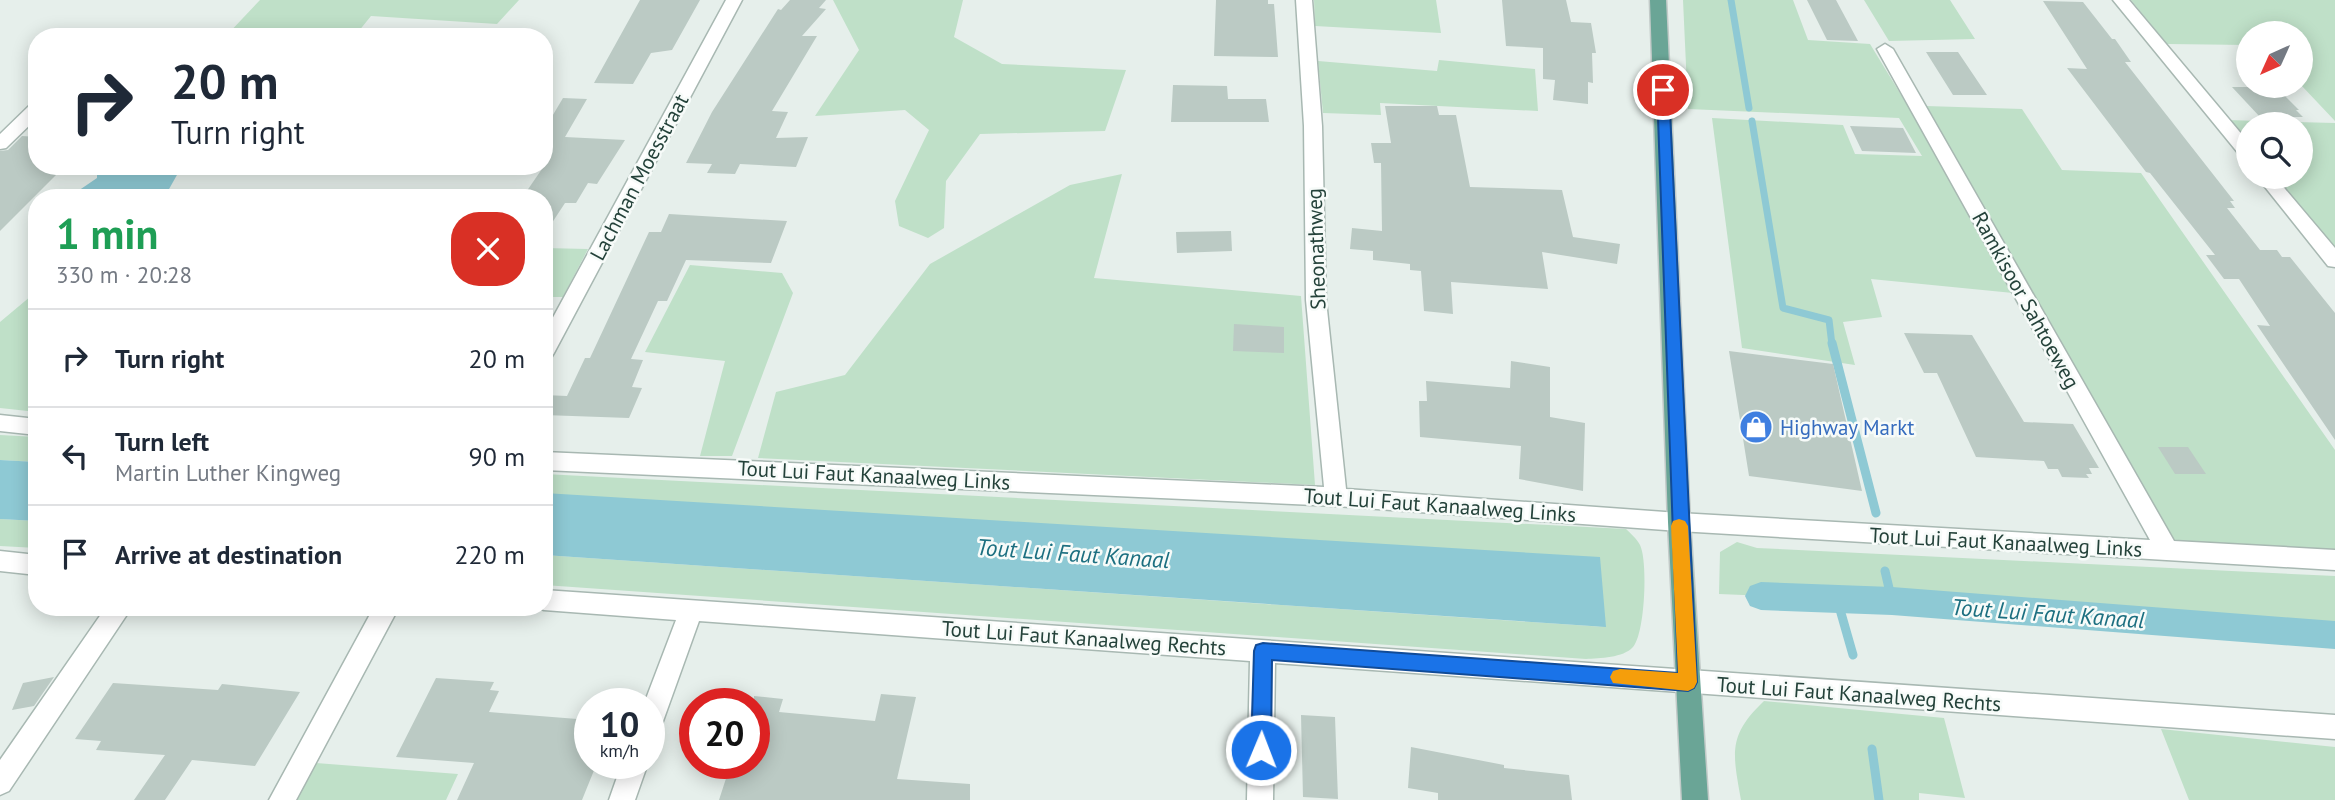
<!DOCTYPE html>
<html lang="en">
<head>
<meta charset="utf-8">
<style>
  :root { --surface:#fff; --page:#f2f2f3; --text:#1f2937; --muted:#747a83; --line:#e0e1e3 }
  body { margin:0; font-family:"PT Sans",sans-serif; background:var(--page); color:var(--text); height:100vh; display:flex; flex-direction:column; font-size:26px; white-space:nowrap }
  * { box-sizing:border-box; margin:0 }
  p { font-size:23px; color:var(--muted) }
  .icon { flex:none; width:38px; height:38px; fill:none; stroke:currentColor; stroke-width:2; stroke-linecap:round; stroke-linejoin:round }
  .map { position:relative; flex:1; overflow:hidden }
  .side { position:absolute; left:28px; top:189px; width:525px; height:427px; display:flex; flex-direction:column; background:var(--surface); border-radius:28px; box-shadow:0 4px 18px #0003 }
  .side>* { flex:none }
  .top-card { position:absolute; left:28px; top:28px; width:525px; height:147px; border-radius:28px; box-shadow:0 4px 18px #0003; background:#fff; color:var(--text); overflow:hidden }
  .needle { width:46px; rotate:225deg }
  .tools { position:absolute; left:2236px; top:21px; display:grid; gap:14px }
  .tools a { display:grid; place-items:center; width:77px; height:77px; border-radius:50%; background:var(--surface); box-shadow:0 4px 18px #0003; font-size:35px }
  .speed { position:absolute; left:574px; top:688px; display:flex; gap:14px; font-size:35px; font-weight:700; text-align:center }
  .speed>* { display:grid; place-content:center; width:91px; height:91px; border-radius:50%; background:var(--surface); box-shadow:0 4px 18px #0003; line-height:1 }
  .speed small { font-size:18px; font-weight:400 }
  .speed .limit { border:10px solid #d22; background:#fff; color:#111 }
  .pin { position:absolute; display:grid; place-items:center; width:60px; height:60px; color:#fff; margin:-30px; border:4px solid #fff; border-radius:50%; box-shadow:0 2px 7px #0007 }
  .me { position:absolute; width:77px; margin:-38px; rotate:1deg; stroke-linejoin:round; filter:drop-shadow(0 0 5px #0008) }
  .turn { display:flex; align-items:center; gap:24px; height:147px; padding:0 28px; font-size:32px }
  .turn .icon { width:91px; height:91px; stroke-width:2.5 }
  .turn b { display:block; font-size:49px; line-height:60px }
  .round { display:grid; place-items:center; flex:none; width:74px; height:74px; border-radius:28px; background:var(--page) }
  .headline { display:flex; align-items:center; justify-content:space-between; height:119px; padding:0 28px }
  h1 { font-size:42px; font-weight:800; line-height:52px; color:#1e9e55 }
  ul { padding:0; list-style:none }
  li { display:flex; align-items:center; gap:21px; height:98px; padding:0 28px; border-top:2px solid var(--line) }
  li div { flex:1 }
  li b { display:block; font-size:26px }
  li em { font-style:normal }
  .map>svg:first-child { display:block }
  .green { fill:#bfe0c8 }
  .water { fill:#8ec9d4 }
  .lines { fill:none; stroke-linecap:round; stroke-linejoin:round }
  .stream-far1 { stroke:#8ec9d4; stroke-width:7 }
  .stream { stroke:#8ec9d4; stroke-width:9 }
  .canal { fill:#8ec9d4; fill-rule:evenodd }
  .building { fill:#bbcac4 }
  .minor-casing { stroke:#a8b8b2; stroke-width:3 }
  .major-casing { stroke:#c2cac8; stroke-width:3 }
  .minor { fill:#fff; fill-rule:evenodd }
  .major { fill:#6aa596; fill-rule:evenodd }
  .route { fill:#1a73e8; stroke:#114b97; stroke-width:2 }
  .slow { fill:#f59e0b }
  .labels { text-anchor:middle; dominant-baseline:central; stroke-width:5; stroke-linejoin:round; paint-order:stroke }
  .street-label { font-size:21px; fill:#24423a; stroke:#f7fbf9 }
  .shop-label { font-size:21px; fill:#366cbe; stroke:#f7fbf9; text-anchor:start }
  .water-label { font-size:23px; font-style:italic; fill:#1c6f80; stroke:#f7fbf9 }
</style>
</head>
<body>
<div class="map">
<svg width="2335" height="800" viewBox="0 0 2335 800">
  <rect width="100%" height="100%" fill="#e6efeb"/>
  <path class="green" d="M260,0H519L497,24L371,16L354,37H225Z
    M833,0H963L954,37L1002,64L1126,70L1105,131L980,134L946,181L944,228L928,238L899,226L895,201L929,130L905,110L815,116L859,50Z
    M1314,0H1436L1441,33L1315,26Z
    M1683,0H1793L1808,40L1870,44L1939,157L2013,293L1871,279L1882,317L1843,322L1855,365L1742,348L1712,118L1843,125L1855,154L1922,156L1899,118L1688,109Z
    M1864,0H1950L1975,39L1889,41Z
    M2131,0H2335V121L2301,85V33H2249V45L2167,44Z
    M1439,60L1535,69L1538,111L1380,103L1381,115L1323,113L1318,61L1437,71Z
    M1926,106L2022,109L2062,170L2141,173L2335,450V550L2174,542Z
    M2226,120L2335,123V253L2272,177H2301V124H2249V148Z
    M1122,174L1094,278L1301,296L1315,485L758,458L776,392L845,375L930,264L1070,185Z
    M544,248L588,249L563,297H544Z
    M690,265L782,273L793,293L732,456H700L725,361L645,352Z
    M37,291V412L0,408V322Z
    M0,435L37,437V462L0,460Z
    M544,474L1626,529C1630,533 1637,539 1640,545C1648,561 1645,634 1633,647C1623,658 1600,658 1586,659L544,585V555L1605,627L544,493Z
    M0,519L37,521V548L0,546Z
    M1737,542L1757,548L2335,576V635L1892,601L1719,594L1720,552Z
    M1764,701L1944,718L1965,798L1919,793V800H1741C1733,754 1727,736 1764,701Z
    M2161,729L2335,747V800H2189Z
    M316,763L458,774L446,800H295Z"/>
  <path class="water" d="M101,166H182L164,198L101,195L79,198L75,193L97,178V172Z
    M0,460L37,462V521L0,519Z
    M544,493L1600,557L1606,627L544,555Z"/>
  <g class="lines">
    <path class="stream-far1" d="M1731,0L1749,108
      M1752,121L1783,308L1829,320L1832,345"/>
    <path class="stream" d="M1832,343L1876,513
      M1885,571L1892,601
      M1837,599L1853,655
      M1872,749L1879,800"/>
    <path class="canal" d="M1761,582L1892,587L2335,621V649L1892,615L1761,610L1750,606L1745,596L1750,586Z"/>
  </g>
  <path class="building" d="M640,0H700L672,50L651,53L633,84L594,83Z
    M790,0H826L819,8L826,9L802,36H817L772,111L788,112L776,138L808,137L796,167L740,164L735,174L707,173L712,164L686,163L712,112L778,9L781,10Z
    M1216,0H1268V4H1274L1278,57L1214,56Z
    M1502,0H1566L1571,22L1591,23L1596,53H1592L1593,83L1588,82V104L1553,100L1555,80L1543,79V48L1506,46Z
    M1807,0H1836L1858,41L1827,40Z
    M2043,1L2083,2L2112,39H2115L2131,62H2125L2234,201H2230L2235,208H2227L2260,250H2277L2282,257H2290L2335,313V440L2257,325L2270,326L2239,279H2224L2206,255H2215L2150,173L2146,172L2067,68L2087,69Z
    M1926,52H1958L1987,95H1953Z
    M1173,85L1227,86L1228,99H1266L1269,122H1171Z
    M2232,87H2276L2299,110H2296L2303,117H2260Z
    M563,98L587,99L565,137L625,140L597,184L588,183L576,203H565L544,235V198H522L544,166V130Z
    M1385,106H1437L1439,115H1456L1470,187L1562,190L1573,237L1620,244L1617,264L1542,252L1548,289L1451,282L1453,314L1424,311L1421,271L1410,270V264L1373,260V251L1350,249L1352,228L1382,231L1381,163H1374L1371,143H1391Z
    M1850,126L1903,128L1916,153L1862,151Z
    M22,136L37,137V166H65L0,231V151L8,150Z
    M669,214L787,221L771,263L686,260L667,301H658L631,359L643,360L632,387L642,388L629,418L544,415V395L567,396L585,358H590L649,232H661Z
    M1231,231L1232,251L1177,253L1176,232Z
    M1234,324L1284,327V353L1233,351Z
    M1904,333L1972,335L2024,422L2073,424L2099,468H2089L2092,474H2086L2089,478L2062,477L2058,469H2048L2044,461L1976,457L1937,373H1924Z
    M1729,351L1833,364L1862,491L1749,476Z
    M1511,361L1550,367V417L1585,423L1583,491L1519,479L1521,446L1420,437L1419,401H1427L1426,381L1510,388Z
    M2158,447H2188L2206,474H2175Z
    M54,677L34,706L12,710L23,683Z
    M436,678L494,682L490,690L499,691L489,712L590,720V763H597L582,800H457L474,763L396,757Z
    M113,683L218,690L222,684L300,692L255,766L192,760L165,800H134L165,755L96,750L101,741L75,739Z
    M881,694L916,697L897,779L970,784V800H719L731,763H754V696L783,699L779,712L875,721Z
    M1301,715L1335,717L1338,799L1303,797Z
    M1411,747L1504,765V768L1569,775L1572,800H1438V793L1408,788Z"/>
  <g class="lines">
    <defs>
      <path id="minor" d="M726,0H742L554,353L551,358L544,360V334Z
        M1296,0H1312L1322,126L1326,300L1346,489L1679,513L2150,540L1877,49L1885,44L1893,49L2174,541L2335,550V570L1679,531L1336,506L544,470V452L1324,487L1306,300L1304,126Z
        M2113,0H2129L2249,143V160L2243,159Z
        M37,103V118L6,148L0,149V134L31,104Z
        M2257,177H2275L2335,248V267L2328,266Z
        M0,415L37,419V435L0,431Z
        M0,551L37,555V575L0,571Z
        M544,590L2335,715V739L1275,663L1273,800H1247L1250,661L699,621L662,724L658,732L649,736V704H644L676,620L544,610L536,607H544Z
        M106,607H132L9,791L0,795V760Z
        M374,607H399L296,800H269Z
        M622,763H648L635,800H609Z"/>
      <path id="major" d="M1650,0H1666L1690,522L1708,800H1682L1668,522Z"/>
    </defs>
    <use href="#minor" class="minor-casing"/>
    <use href="#major" class="major-casing"/>
    <use href="#minor" class="minor"/>
    <use href="#major" class="major"/>
  </g>
  <path class="route" d="M1663,86L1669,90L1697,682L1694,688L1688,691L1272,660L1271,750L1268,757L1261,760L1254,757L1251,750L1254,651L1256,645L1263,643L1678,673L1657,90Z"/>
  <path class="slow" d="M1679,519L1685,521L1688,526L1697,682L1694,688L1688,691L1613,683L1610,677L1613,671L1620,669L1678,673L1671,526L1673,521Z"/>
  <defs>
    <symbol id="shop-disc" viewBox="-11 -11 22 22"><circle r="9.5" fill="#3f7fe0" stroke="#f7fbf9"/><path d="M-5-2.5h2.3a2.7 3.5 0 0 1 5.4 0H5L5.5 6h-11ZM-1.5-2.5h3a1.5 2.3 0 0 0-3 0Z" fill="#fff"/></symbol>
  </defs>
  <g fill-rule="evenodd">
    <use href="#shop-disc" x="1737" y="408" width="38" height="38"/>
  </g>
  <g class="labels">
    <g class="street-label">
      <text transform="translate(639 177) rotate(-62)">Lachman Moesstraat</text>
      <text transform="translate(1316 249) rotate(-92)">Sheonathweg</text>
      <text transform="translate(2026 300) rotate(61)">Ramkisoor Sahtoeweg</text>
      <text transform="translate(874 475) rotate(3)">Tout Lui Faut Kanaalweg Links</text>
      <text transform="translate(1440 505) rotate(4)">Tout Lui Faut Kanaalweg Links</text>
      <text transform="translate(2006 542) rotate(3)">Tout Lui Faut Kanaalweg Links</text>
      <text transform="translate(1084 638) rotate(4)">Tout Lui Faut Kanaalweg Rechts</text>
      <text transform="translate(1859 694) rotate(4)">Tout Lui Faut Kanaalweg Rechts</text>
    </g>
    <g class="shop-label">
      <text x="1780" y="427">Highway Markt</text>
    </g>
    <g class="water-label">
      <text transform="translate(1073 553) rotate(4)">Tout Lui Faut Kanaal</text>
      <text transform="translate(2048 613) rotate(4)">Tout Lui Faut Kanaal</text>
    </g>
  </g>
</svg>
<div class="tools">
<a><svg class="needle" viewBox="-14 -14 28 28"><path d="M0-13l5 13h-10z" fill="#e53935"/><path d="M0 13l5-13h-10z" fill="#747a83"/></svg></a>
<a><svg class="icon" aria-label="search" viewBox="0 0 24 24"><circle cx="10" cy="10" r="6"/><path d="M15 15l6 6"/></svg></a>
</div>
<div class="speed"><div>10<small>km/h</small></div><div class="limit">20</div></div>
<div class="pin" style="left:1663px;top:90px;background:#d93025"><svg class="icon" aria-label="arrive" viewBox="0 0 24 24"><path d="M6 21V4h12l-3 4 3 4H6"/></svg></div>
<svg class="me" style="left:1261px;top:750px" viewBox="-20 -20 40 40"><circle r="17" fill="#1a73e8" stroke="#fff" stroke-width="3"/><path d="M0-11L8 9 0 5-8 9z" fill="#fff"/></svg>
<div class="top-card">
<div class="turn"><svg class="icon" aria-label="right" viewBox="0 0 24 24"><path d="M7 20v-9h11M14 6l5 5-5 5"/></svg><div><b>20 m</b>Turn right</div></div>
</div>
<section class="side">
<div class="headline"><div><h1>1 min</h1><p>330 m · 20:28</p></div><a class="round" style="background:#d93025;color:#fff"><svg class="icon" aria-label="close" viewBox="0 0 24 24"><path d="M6 6l12 12M18 6L6 18"/></svg></a></div>
<ul>
<li><svg class="icon" aria-label="right" viewBox="0 0 24 24"><path d="M7 20v-9h11M14 6l5 5-5 5"/></svg><div><b>Turn right</b></div><em>20 m</em></li>
<li><svg class="icon" aria-label="left" viewBox="0 0 24 24"><path d="M17 20v-9H6M10 6l-5 5 5 5"/></svg><div><b>Turn left</b><p>Martin Luther Kingweg</p></div><em>90 m</em></li>
<li><svg class="icon" aria-label="arrive" viewBox="0 0 24 24"><path d="M6 21V4h12l-3 4 3 4H6"/></svg><div><b>Arrive at destination</b></div><em>220 m</em></li>
</ul>
</section>
</div>
</body>
</html>
